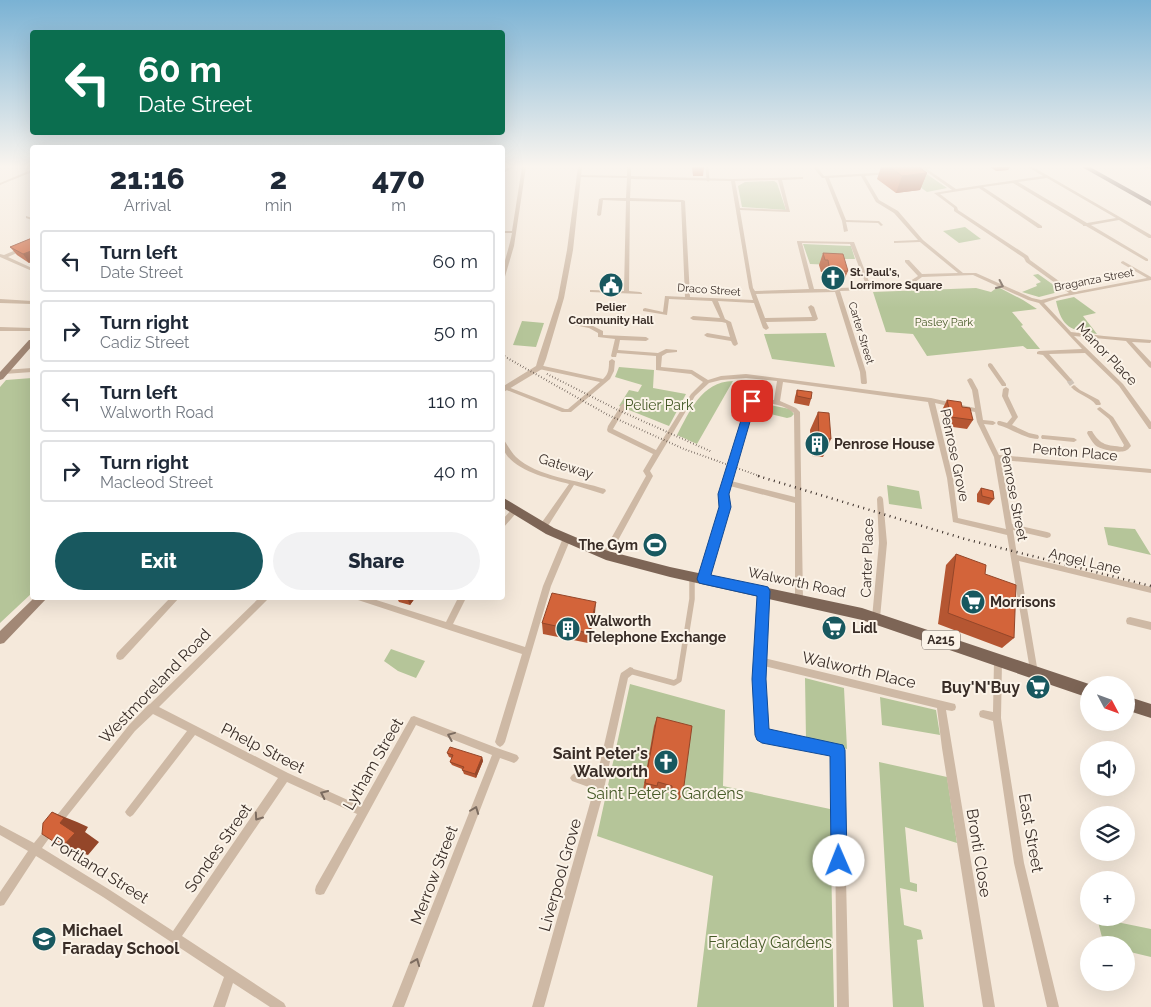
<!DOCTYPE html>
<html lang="en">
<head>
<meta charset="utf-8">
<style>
  :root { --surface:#fff; --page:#f2f2f3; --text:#1f2937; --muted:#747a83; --line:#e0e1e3; --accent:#18585f }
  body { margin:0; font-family:Raleway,sans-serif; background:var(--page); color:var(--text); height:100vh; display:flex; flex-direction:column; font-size:19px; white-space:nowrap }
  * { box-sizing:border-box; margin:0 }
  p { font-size:16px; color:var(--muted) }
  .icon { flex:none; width:28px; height:28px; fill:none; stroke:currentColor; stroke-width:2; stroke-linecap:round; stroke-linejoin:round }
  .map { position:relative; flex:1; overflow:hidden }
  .drawer { position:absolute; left:30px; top:145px; width:475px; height:455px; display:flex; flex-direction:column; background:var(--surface); border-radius:5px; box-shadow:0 5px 20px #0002 }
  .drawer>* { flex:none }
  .banner { position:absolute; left:30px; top:30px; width:475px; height:105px; border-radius:5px; box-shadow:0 5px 20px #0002; background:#0b6e4f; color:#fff; overflow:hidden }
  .needle { width:32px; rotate:131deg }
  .buttons { position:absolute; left:1080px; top:676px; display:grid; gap:10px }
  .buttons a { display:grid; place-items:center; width:55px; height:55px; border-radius:50%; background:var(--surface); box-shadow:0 5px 20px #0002; font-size:25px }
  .pin { position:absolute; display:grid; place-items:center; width:42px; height:42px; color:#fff; margin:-21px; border-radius:10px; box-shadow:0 2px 8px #0006 }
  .me { position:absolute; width:55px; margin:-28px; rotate:359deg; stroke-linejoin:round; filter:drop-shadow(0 0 4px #0008) }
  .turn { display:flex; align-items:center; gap:18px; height:105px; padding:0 25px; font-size:22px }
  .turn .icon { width:65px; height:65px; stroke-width:2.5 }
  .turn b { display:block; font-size:35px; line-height:42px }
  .eta { display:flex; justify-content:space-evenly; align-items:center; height:85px; text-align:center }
  .eta b { font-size:30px; font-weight:800; line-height:35px }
  .button { display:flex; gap:10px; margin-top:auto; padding:10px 25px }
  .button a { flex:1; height:58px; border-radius:30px; background:var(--accent); color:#fff; font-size:20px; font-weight:800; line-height:58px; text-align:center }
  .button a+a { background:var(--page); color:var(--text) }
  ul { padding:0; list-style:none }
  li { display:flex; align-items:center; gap:15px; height:62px; margin:0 10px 8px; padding:0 15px; border:2px solid var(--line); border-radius:5px }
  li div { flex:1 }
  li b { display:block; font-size:19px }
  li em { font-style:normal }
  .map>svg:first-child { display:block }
  .green { fill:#b5c599 }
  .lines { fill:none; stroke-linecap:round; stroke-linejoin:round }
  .minor-tunnel { stroke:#cfc3b7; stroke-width:5.5; stroke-dasharray:5.5 3; stroke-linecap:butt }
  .pedestrian-far1 { stroke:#ceb9a5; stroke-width:3 }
  .pedestrian { stroke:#ceb9a5; stroke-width:5.5 }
  .minor { fill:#ceb9a5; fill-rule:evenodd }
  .tertiary { fill:#ceb9a5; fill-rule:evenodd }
  .secondary { fill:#a28876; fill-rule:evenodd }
  .primary { fill:#7d6556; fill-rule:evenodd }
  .trunk { fill:#6c564a; fill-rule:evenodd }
  .rail-far1 { stroke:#392d27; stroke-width:2; stroke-dasharray:0.5 2.5; stroke-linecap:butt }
  .rail { stroke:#392d27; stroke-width:2.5; stroke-dasharray:1 4.5; stroke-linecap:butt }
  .wall { fill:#b55632 }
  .shaded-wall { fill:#944629 }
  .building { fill:#d3643a; stroke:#944629 }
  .oneway { stroke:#7c6c60 }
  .route { fill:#1a73e8; stroke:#114b97 }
  .labels { text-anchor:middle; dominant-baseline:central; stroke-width:4; stroke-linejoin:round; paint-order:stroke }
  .far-poi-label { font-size:11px; font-weight:bold; fill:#392d27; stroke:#fbf3e8; text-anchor:start }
  .far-street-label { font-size:11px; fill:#392d27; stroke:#fbf3e8 }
  .far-park-label { font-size:11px; fill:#465a28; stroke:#fbf3e8 }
  .shield { fill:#fbf3e8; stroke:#736861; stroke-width:1 }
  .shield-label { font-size:12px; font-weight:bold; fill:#392d27 }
  .street-label { font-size:14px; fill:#392d27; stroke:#fbf3e8 }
  .park-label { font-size:14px; fill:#465a28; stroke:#fbf3e8 }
  .poi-label { font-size:14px; font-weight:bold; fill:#392d27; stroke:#fbf3e8; text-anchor:start }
  .near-street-label { font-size:16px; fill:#392d27; stroke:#fbf3e8 }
  .near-poi-label { font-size:16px; font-weight:bold; fill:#392d27; stroke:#fbf3e8; text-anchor:end }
  .near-park-label { font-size:16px; fill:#465a28; stroke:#fbf3e8 }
</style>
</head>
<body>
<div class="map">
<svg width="1151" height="1007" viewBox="0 0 1151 1007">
  <rect width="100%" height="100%" fill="#f5e9db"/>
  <path class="green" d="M922,171L947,188L927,192L902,174Z
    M774,181L777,183L786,210L742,207L738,186L745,182Z
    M965,227L981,239L959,243L943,231Z
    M803,244L851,246L855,259H833L835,265L810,264Z
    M1038,274L1041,276L1062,291L1039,297L1022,292L1037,286L1036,284L1041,282L1033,275Z
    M998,287L1023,300L1037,309L1012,312L1023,325L1021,326L1040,349H1027L1023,346L927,356L913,334L886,332L873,292L976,288L991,292Z
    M1074,297L1096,313L1083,316L1097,334C1070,330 1062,328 1056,301Z
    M522,321L544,323L536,347L513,345Z
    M826,333L835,367L772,359L764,334Z
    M619,367L654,370L653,388L686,394L669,426L619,406L629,390L638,392L642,385L615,377Z
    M32,378V593L0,623V387L6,380Z
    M733,381L697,444L677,435C690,411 701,382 733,381Z
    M759,403L790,409L794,414L791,417L787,418L762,412L756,408Z
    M887,485L919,491L922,509L889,504Z
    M1104,527L1135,529L1151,555L1108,545Z
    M391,649L425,661L416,678L398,671L384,661Z
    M805,678L844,688L847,749L806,739Z
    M630,684L725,710L723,786L830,809L834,1007H697L713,876L597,836Z
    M880,697L936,710L940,735L882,725Z
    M879,762L947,777L957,843L905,827L910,882L917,884V892L900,888L904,925L921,930L923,939L917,940L924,1007H893Z
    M1097,918L1151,929V957L1126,951V945H1104Z"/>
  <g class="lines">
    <path class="minor-tunnel" d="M1069,380L1074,387"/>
    <path class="pedestrian-far1" d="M707,167L708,180"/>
    <path class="pedestrian" d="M630,671L674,683L679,680L692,599V577"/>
    <path class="minor" d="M509,167H514L502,174V171Z
      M522,167H526L514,246L504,280L502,281C502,265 509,250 512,233H502V231H512Z
      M627,167H631V176L733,179L803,177V179H802L782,180L790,212L740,210L753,288L755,291L809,289L797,242V241L854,242L871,287H891L893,288L891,289L872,290L870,291L868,290L840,291L866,372L867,383L866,384H862L861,383L860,372L835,292L756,294L765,318L812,317L808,307L811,305L814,307L818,319L815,321L766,322L769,328L766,330L763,328L754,303L718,301L725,319L731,322L738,344L735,346L733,345L731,341L707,337L704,335L707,333L730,337L726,323L722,322L693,320L690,318L693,316L720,318L712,301L669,299L667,315L643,311V309L645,308L663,312L665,296L685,297L681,202L630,201L629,291L640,292L642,293V294L590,292V290H592L624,291L626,201L603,200L601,215L599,216L597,215L599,199L602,198H626L627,178L578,177L576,176L578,175L627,176ZM631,179L731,181L749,288L753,300L690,297L685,201L683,200L630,198ZM778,180L786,210L740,208L735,181ZM802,243L850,244L867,287L839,288H837L835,289H814Z
      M813,167H817L824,176L889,172L890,173L888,174L865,176L879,200L898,211L923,240L963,273H976L1032,298L1041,300L1069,293L1026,262L1024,258L954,211V208L934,193L952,190L923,169L911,171L909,170L910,169L922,167H933L927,169L956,189L1043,176L1028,167H1033L1151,235V238H1149L1119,220L1091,225L1148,259V261H1146L1086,226H1083V225L1013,183L983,187L1042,226V228H1038L979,188L940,194L957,207L958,210L1028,256L1030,260L1074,292L1147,278L1121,263V262L1123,261L1151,277V280L1061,297L1044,303L1071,332L1104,336L1151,340V342L1150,343L1132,342L1151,362V368L1149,367L1126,341L1074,336L1123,384L1151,422V429H1149L1119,386L1085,353L1049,354L1071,379V381H1067L1043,355L1037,354V352L1039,351L1082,349L1039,303L1028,300L973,275L922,277L908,287H904V285L918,276L905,262V260H909L922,274L958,273L920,242L894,243V241H896L918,240L894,213L876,202L861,176L829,178L846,220L879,221L883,225L881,226L878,223L846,222L848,231L844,232L842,221L825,178H822ZM1047,178L1116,218L1087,223L1018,182Z
      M1141,167H1151V169Z
      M31,170H32V172L0,185V183Z
      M26,216L32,218V220L26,218Z
      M30,244H32V246L8,257L32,268V271L0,257V254L4,255Z
      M0,299L32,301V304L0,303Z
      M586,319L588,320L593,326L603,331V335L646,337L649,339L646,341L620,340L618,350L658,353L666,349L677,350V352L667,353L662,356L661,367L692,370L708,380L721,376L746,374L931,398L975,408L972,390L967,380L970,378L972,379L978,390L983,420L993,421L996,423L993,425L984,424L999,455L1151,469V473L1001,460L1012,524L1047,532L1050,533L1051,535L1050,537L1047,538L1013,530L1017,555L1151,587V593L1019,561L1038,673L1037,676L1034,677L1031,676L1007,535L953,522L947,478L928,402L783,382L780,401L796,408L800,412L803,599L802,601L799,602L796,601L795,599V503L730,486L727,494L728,507L707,579L706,581L703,582L700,581L699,579L722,507L721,494L747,402L748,401L760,398L774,400L777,381L746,378L721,380L709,383L695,396L650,471L653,476L609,557L606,558L603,557L602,555L603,553L646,476L643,471L653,454L608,432L607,430L608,426L622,404H626L627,405L613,429L656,450L691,394L703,382L691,374L656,370V356L617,353L616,357H612L611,356L615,339L598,337V333L589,328L574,325L573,324L578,320ZM760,402C772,403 784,405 794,413L795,497L731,481L753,403ZM935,403L975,412L977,422L994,457L1006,529L958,518L953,478Z
      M0,327L32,328V331H0Z
      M612,359L615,361L614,371L610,379L571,412H562L504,389L503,388L504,387H508L565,409H568L600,382L539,369L536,367L537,366L539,365L603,379C609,374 609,367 609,361Z
      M990,363L992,364L1006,384V386H1002L988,366V364Z
      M32,368V372L4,374L1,372L4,370Z
      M1074,385L1080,390L1099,400L1101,404L1100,405H1096C1091,397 1078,395 1071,387Z
      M1006,387L1009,389L1008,396L1018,417L1012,425L1029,433L1038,435L1039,437L1038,439C1024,439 1011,428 998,425L997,423L998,421H1000L1007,423L1012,417L1002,396L1003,389Z
      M1100,407L1113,417L1130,444L1131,446C1129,448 1128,450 1125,451C1118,453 1101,450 1095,445C1092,442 1090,438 1088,435L1087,433L1088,431H1092C1101,446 1107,445 1123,447L1124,445L1109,419L1098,410L1097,409L1098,408Z
      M1042,435L1074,438L1077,440L1074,442L1044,439H1042L1041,437Z
      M502,440H504C508,446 511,452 516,457C537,477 578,480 605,489L606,491L603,494L574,485L546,529H540L539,527L540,525L569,484C550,479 510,470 503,448C502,447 502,441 502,440Z
      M880,496L882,497L883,499L887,543L880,618L879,620L876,622L873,620L872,618L879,543L877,499L878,497Z
      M515,507L517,508L518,510L517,512L504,527L502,528V520L513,508Z
      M567,535L570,536L571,538L551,586L505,742L503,745L500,747L497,745L495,742L522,654L361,601L358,600L357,598H370L446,622L458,598H466L453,624L525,647L543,586L563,538L564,536Z
      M764,588L767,589L768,591L764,658L955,704L956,707L955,710L952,711L946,710L995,1007H983L942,748L937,708L764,666L763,679L766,731L838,745L841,747L843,750L849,1007H837L834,754L759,738L758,735L755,679L760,591L761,589Z
      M170,598H179L123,659L120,660L117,659L116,656L117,653Z
      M259,598H268L267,600L159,707L288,773L361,806L411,717L414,716L497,748L517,755L519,758L517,761L514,763L500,758L404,1007H392L492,755L416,725L324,894L320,895L316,894L315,890L316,886L357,814L287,782L182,936L284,1003L286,1007H270L233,983L225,1007H213L224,977L103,897L36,856L4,905L0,906V892L28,851L0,835V825L34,843L47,827L50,825L53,827L55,830L42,848L110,890L173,931L278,778L195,735L133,815L130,817L127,815L125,812L127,809L187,731L153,714L135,731L60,825L57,827L54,825L52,822L54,819L129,725L148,705L150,704Z
      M1130,617L1151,622V630L1127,624L1126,621L1127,618Z
      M998,657L1001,658L1002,661L1001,718L1024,863L1059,1007H1047L1014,863L993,721L980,717L979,714L980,711L983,710L993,712L994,661L995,658Z
      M630,667L633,668L634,671L633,674L628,678L602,798L544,1007H532L594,789L572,781L570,778L572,775L575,773L596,780L620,676L621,673Z"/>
    <path class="tertiary" d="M578,167H582L573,250L564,298L546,359L542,369L502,393V387L536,366L538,359L558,298L567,250Z"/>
    <path class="secondary" d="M29,340H32V346L3,379L0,380V372Z
      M34,598H47L4,643L0,644V631Z"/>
    <path class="primary" d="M502,497L554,528L608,551L670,567L862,608L1089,684L1091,685H1089V698L862,620L670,577L606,560L546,534L502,507Z
      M1126,696L1151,704V718L1126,710Z"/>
    <path class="trunk" d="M1082,167H1090L1151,201V206Z"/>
    <path class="rail-far1" d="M502,355L608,415L684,449L762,477
      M547,374L618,410L712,452"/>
    <path class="rail" d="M758,476L965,539L1151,586"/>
  </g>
  <path class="wall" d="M692,167H704L703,176H693Z
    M881,167H919L927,173L920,190L896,193L877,179Z
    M990,167H1010L1008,170L996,171Z
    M32,238V261L29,263L17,255L10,247Z
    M823,253L848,271L843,283H842L841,286L826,283L824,272H821L819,265Z
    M797,390L811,399L809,406L794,403L795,397Z
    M947,400L962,407L973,420L967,429L946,426L942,410Z
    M818,412L831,439L823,457L812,456L810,430Z
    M981,488L994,499L989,505L977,502V494Z
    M956,554L1014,638L1002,648L938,624L946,565Z
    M397,598H415L410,605L399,602Z
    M595,613L588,643L543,634L542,623Z
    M657,717L683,793L679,800L669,797V793L656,790L654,793L643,790L654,726Z
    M447,753L482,757L483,761L476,778L464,774L462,769L452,765L450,762L452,758L449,757Z"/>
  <path class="shaded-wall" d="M998,167H1010L1008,170L996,171Z
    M927,173L920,190L896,193L902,176Z
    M31,251L32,254V261L29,263L23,254Z
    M407,598H415L410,605Z
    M596,602L595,613L588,643V633Z
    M482,757L483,761L476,778L475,774Z
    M52,812L77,822L88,827L85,832L99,842L88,855L62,847L60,823Z"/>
  <path class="building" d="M890,167H919L927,173L902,176Z
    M32,238V252L31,251L23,254L10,247Z
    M823,253L843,254L848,271H844L845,274L830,271L828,260H825Z
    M797,390L812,392L811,399L797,396Z
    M947,400L961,402L962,407L970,408L973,420L951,417Z
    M818,412L829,413L831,439L819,437Z
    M981,488L993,491L994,499L982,496Z
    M956,554L986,565L985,574L1016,585L1014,638L948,613Z
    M552,593L596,602L588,633L542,623Z
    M657,717L692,726L683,793L672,790V786L658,782L657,786L645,783Z
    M450,747L482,757L475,774L462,770L464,767L450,762L453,755L447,753Z
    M52,812L64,818L60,823L75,833L62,847L42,834L43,823Z"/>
  <defs><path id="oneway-chevron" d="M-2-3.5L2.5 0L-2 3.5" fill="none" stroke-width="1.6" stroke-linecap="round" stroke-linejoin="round" transform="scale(1.25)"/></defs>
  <g class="oneway">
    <use href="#oneway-chevron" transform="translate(1000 285) rotate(25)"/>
    <use href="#oneway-chevron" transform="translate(451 736) rotate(-158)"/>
    <use href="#oneway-chevron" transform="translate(324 794) rotate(-155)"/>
    <use href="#oneway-chevron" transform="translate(475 810) rotate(-69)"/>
    <use href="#oneway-chevron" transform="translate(258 817) rotate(125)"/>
    <use href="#oneway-chevron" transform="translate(416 962) rotate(-68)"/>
  </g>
  <linearGradient id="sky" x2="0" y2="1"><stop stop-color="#7ab2d4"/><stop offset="0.54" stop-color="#faf5ef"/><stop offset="1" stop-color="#faf5ef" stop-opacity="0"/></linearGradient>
  <rect width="1151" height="308" fill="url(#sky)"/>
  <path class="route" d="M752,397L756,401L729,494L731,507L711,575L764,586L768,587L770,591L766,679L769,729L843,745L845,750L847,861L845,867L839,869L833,867L831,861L830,756L762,743L757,740L755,735L752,679L757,596L703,584L699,583L697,579L719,507L718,494L747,401Z"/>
  <defs>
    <symbol id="church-disc" viewBox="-11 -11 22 22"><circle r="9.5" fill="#18585f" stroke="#fbf3e8"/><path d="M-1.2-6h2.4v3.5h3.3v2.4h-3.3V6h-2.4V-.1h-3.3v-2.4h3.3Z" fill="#fff"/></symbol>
    <symbol id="civic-disc" viewBox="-11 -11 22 22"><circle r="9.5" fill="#18585f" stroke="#fbf3e8"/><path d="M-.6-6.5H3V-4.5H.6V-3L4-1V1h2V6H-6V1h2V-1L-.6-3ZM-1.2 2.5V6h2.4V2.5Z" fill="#fff"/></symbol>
    <symbol id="building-disc" viewBox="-11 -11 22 22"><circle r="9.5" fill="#18585f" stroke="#fbf3e8"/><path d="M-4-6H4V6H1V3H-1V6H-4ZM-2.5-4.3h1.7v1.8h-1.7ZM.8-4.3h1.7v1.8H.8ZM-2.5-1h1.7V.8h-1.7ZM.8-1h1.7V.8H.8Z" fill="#fff"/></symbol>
    <symbol id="stadium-disc" viewBox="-11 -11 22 22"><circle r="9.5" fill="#18585f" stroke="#fbf3e8"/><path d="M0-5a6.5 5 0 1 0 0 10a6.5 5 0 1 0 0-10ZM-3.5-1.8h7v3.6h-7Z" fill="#fff"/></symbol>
    <symbol id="supermarket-disc" viewBox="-11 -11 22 22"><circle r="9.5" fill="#18585f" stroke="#fbf3e8"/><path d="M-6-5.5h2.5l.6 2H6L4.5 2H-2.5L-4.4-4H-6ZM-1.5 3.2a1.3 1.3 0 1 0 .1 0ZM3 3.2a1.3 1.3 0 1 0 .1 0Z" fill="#fff"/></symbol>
    <symbol id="school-disc" viewBox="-11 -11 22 22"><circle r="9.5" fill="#18585f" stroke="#fbf3e8"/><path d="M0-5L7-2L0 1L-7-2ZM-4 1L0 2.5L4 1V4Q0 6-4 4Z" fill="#fff"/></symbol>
  </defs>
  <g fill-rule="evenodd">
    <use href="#church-disc" x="819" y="264" width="28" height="28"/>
    <use href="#civic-disc" x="597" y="271" width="28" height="28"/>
    <use href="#building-disc" x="803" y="430" width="28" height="28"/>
    <use href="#stadium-disc" x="641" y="531" width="28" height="28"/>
    <use href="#supermarket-disc" x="959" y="588" width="28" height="28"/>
    <use href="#supermarket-disc" x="820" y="614" width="28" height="28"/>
    <use href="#building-disc" x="554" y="615" width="28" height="28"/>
    <use href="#supermarket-disc" x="1024" y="673" width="28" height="28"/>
    <use href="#church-disc" x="652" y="748" width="28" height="28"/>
    <use href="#school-disc" x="30" y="925" width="28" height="28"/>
  </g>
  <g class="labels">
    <g class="far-poi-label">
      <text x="850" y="272">St. Paul's,<tspan x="850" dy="13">Lorrimore Square</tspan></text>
      <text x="611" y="307" text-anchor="middle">Pelier<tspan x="611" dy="13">Community Hall</tspan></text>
    </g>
    <g class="far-street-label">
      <text transform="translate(1094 280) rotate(-11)">Braganza Street</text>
      <text transform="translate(709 290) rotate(4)">Draco Street</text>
      <text transform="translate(861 333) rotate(73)">Carter Street</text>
    </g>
    <g class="far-park-label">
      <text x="944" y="322">Pasley Park</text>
    </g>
    <rect class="shield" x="922" y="630.5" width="38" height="19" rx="4"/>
    <g class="shield-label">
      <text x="941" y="640">A215</text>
    </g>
    <g class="street-label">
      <text transform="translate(1107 354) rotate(46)">Manor Place</text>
      <text transform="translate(1075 452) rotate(5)">Penton Place</text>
      <text transform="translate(955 455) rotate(78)">Penrose Grove</text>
      <text transform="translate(566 466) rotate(17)">Gateway</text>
      <text transform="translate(1014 494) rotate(79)">Penrose Street</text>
      <text transform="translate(867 558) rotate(-88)">Carter Place</text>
      <text transform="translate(1085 561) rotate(13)">Angel Lane</text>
      <text transform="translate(797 582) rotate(12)">Walworth Road</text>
    </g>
    <g class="park-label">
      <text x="659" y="405">Pelier Park</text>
    </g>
    <g class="poi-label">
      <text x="834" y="444">Penrose House</text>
      <text x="638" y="545" text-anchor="end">The Gym</text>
      <text x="990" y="602">Morrisons</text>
      <text x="586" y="621">Walworth<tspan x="586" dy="16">Telephone Exchange</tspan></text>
      <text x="852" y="628">Lidl</text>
    </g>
    <g class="near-street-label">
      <text transform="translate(859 670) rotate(13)">Walworth Place</text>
      <text transform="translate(155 686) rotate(-46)">Westmoreland Road</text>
      <text transform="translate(263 748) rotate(27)">Phelp Street</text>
      <text transform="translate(373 764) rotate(-60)">Lytham Street</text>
      <text transform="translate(1031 833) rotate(80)">East Street</text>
      <text transform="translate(218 848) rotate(-55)">Sondes Street</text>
      <text transform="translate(979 853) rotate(81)">Bronti Close</text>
      <text transform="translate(100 870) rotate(32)">Portland Street</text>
      <text transform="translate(434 875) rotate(-69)">Merrow Street</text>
      <text transform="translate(560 875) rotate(-74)">Liverpool Grove</text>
    </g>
    <g class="near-poi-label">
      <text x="1020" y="687">Buy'N'Buy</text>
      <text x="648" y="753">Saint Peter's<tspan x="648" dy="18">Walworth</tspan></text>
      <text x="62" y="930" text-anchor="start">Michael<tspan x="62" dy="18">Faraday School</tspan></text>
    </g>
    <g class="near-park-label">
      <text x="665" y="793">Saint Peter's Gardens</text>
      <text x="770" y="942">Faraday Gardens</text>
    </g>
  </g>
</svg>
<div class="buttons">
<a><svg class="needle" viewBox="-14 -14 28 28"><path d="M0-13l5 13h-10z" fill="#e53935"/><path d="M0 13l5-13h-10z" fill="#747a83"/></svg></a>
<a><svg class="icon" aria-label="sound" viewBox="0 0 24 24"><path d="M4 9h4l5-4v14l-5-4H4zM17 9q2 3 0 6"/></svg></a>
<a><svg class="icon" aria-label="layers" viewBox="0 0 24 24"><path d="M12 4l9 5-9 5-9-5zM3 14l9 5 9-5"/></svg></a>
<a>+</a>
<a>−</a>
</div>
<div class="pin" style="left:752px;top:401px;background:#d93025"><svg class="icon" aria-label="arrive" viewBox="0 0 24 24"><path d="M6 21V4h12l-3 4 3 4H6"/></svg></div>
<svg class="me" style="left:839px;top:861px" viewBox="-20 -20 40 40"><circle r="19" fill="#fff"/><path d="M0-13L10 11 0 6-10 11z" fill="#1a73e8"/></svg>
<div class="banner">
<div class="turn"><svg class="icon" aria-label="left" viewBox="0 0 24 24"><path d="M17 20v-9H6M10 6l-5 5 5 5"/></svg><div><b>60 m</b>Date Street</div></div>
</div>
<section class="drawer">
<div class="eta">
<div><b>21:16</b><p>Arrival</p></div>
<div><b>2</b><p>min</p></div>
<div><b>470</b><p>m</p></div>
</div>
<ul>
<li><svg class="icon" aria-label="left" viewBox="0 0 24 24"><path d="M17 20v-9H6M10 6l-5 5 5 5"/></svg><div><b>Turn left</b><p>Date Street</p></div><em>60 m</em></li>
<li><svg class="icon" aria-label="right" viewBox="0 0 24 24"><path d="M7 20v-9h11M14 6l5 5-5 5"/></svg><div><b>Turn right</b><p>Cadiz Street</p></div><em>50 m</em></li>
<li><svg class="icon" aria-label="left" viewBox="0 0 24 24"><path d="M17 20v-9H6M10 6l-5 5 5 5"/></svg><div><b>Turn left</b><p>Walworth Road</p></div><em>110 m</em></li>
<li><svg class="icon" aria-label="right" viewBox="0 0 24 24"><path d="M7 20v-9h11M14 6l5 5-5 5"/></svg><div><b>Turn right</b><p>Macleod Street</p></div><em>40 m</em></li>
</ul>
<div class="button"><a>Exit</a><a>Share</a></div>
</section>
</div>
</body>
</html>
